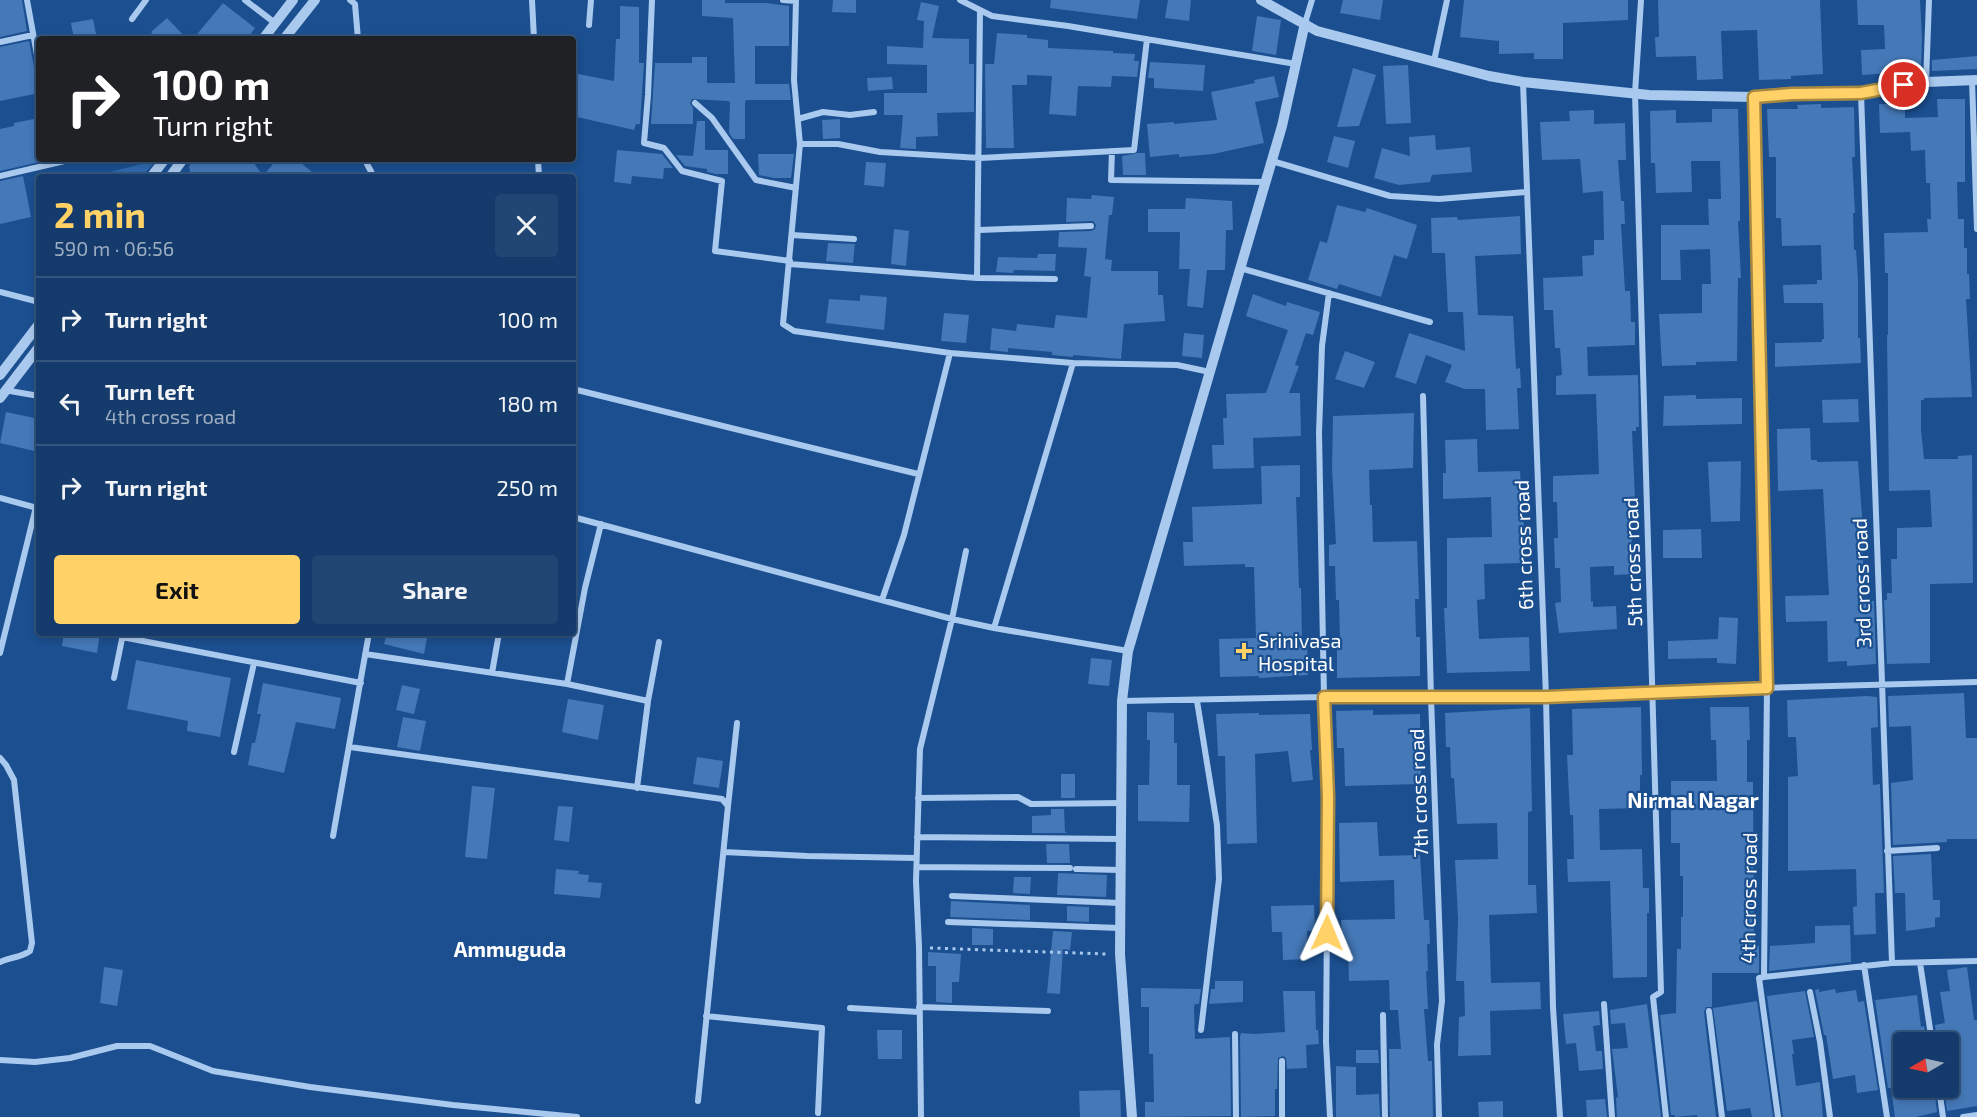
<!DOCTYPE html>
<html lang="en">
<head>
<meta charset="utf-8">
<style>
  :root { --surface:#143b6b; --page:#214673; --text:#f1f3f6; --muted:#9dadc1; --line:#33557e; --accent:#ffd166 }
  body { margin:0; font-family:"Exo 2",sans-serif; background:var(--page); color:var(--text); height:100vh; display:flex; flex-direction:column; font-size:22px; white-space:nowrap }
  * { box-sizing:border-box; margin:0 }
  p { font-size:20px; color:var(--muted) }
  .icon { flex:none; width:33px; height:33px; fill:none; stroke:currentColor; stroke-width:2; stroke-linecap:round; stroke-linejoin:round }
  .map { position:relative; flex:1; overflow:hidden }
  .panel { position:absolute; left:36px; top:174px; width:540px; height:462px; display:flex; flex-direction:column; background:var(--surface); border-radius:6px; box-shadow:0 3px 9px #0003,0 0 0 2px var(--line) }
  .panel>* { flex:none }
  .top-card { position:absolute; left:36px; top:36px; width:540px; height:126px; border-radius:6px; box-shadow:0 3px 9px #0003,0 0 0 2px var(--line); background:#202124; color:#fff; overflow:hidden }
  .needle { width:39px; rotate:261deg }
  .tools { position:absolute; left:1893px; top:1032px; display:grid; gap:12px }
  .tools a { display:grid; place-items:center; width:66px; height:66px; border-radius:6px; background:var(--surface); box-shadow:0 3px 9px #0003,0 0 0 2px var(--line); font-size:30px }
  .pin { position:absolute; display:grid; place-items:center; width:51px; height:51px; color:#fff; margin:-26px; border:3px solid #fff; border-radius:50%; box-shadow:0 2px 6px #0007 }
  .me { position:absolute; width:66px; margin:-33px; rotate:1deg; stroke-linejoin:round; filter:drop-shadow(0 0 4px #0008) }
  .turn { display:flex; align-items:center; gap:21px; height:126px; padding:0 18px; font-size:27px }
  .turn .icon { width:78px; height:78px; stroke-width:2.5 }
  .turn b { display:block; font-size:42px; line-height:51px }
  .round { display:grid; place-items:center; flex:none; width:63px; height:63px; border-radius:6px; background:var(--page) }
  .headline { display:flex; align-items:center; justify-content:space-between; height:102px; padding:0 18px }
  h1 { font-size:36px; font-weight:700; line-height:45px; color:var(--accent) }
  .primary-button { display:flex; gap:12px; margin-top:auto; padding:12px 18px }
  .primary-button a { flex:1; height:69px; border-radius:6px; background:var(--accent); color:#111; font-size:24px; font-weight:700; line-height:69px; text-align:center }
  .primary-button a+a { background:var(--page); color:var(--text) }
  ul { padding:0; list-style:none }
  li { display:flex; align-items:center; gap:18px; height:84px; padding:0 18px; border-top:2px solid var(--line) }
  li div { flex:1 }
  li b { display:block; font-size:22px }
  li em { font-style:normal }
  .map>svg:first-child { display:block }
  .green { fill:#2e69ad }
  .building { fill:#4478b7 }
  .lines { fill:none; stroke-linecap:round; stroke-linejoin:round }
  .path { stroke:#a9c9ee; stroke-width:3; stroke-dasharray:3 4.5; stroke-linecap:butt }
  .minor { stroke:#a9c9ee; stroke-width:6 }
  .tertiary { stroke:#a9c9ee; stroke-width:10 }
  .route-casing { stroke:#a68842; stroke-width:15 }
  .route { stroke:#ffd166; stroke-width:10 }
  .poi-dot { fill:#ffd166; stroke:#1b4f8f; stroke-width:2 }
  .labels { text-anchor:middle; dominant-baseline:central; stroke-width:4.5; stroke-linejoin:round; paint-order:stroke }
  .street-label { font-size:20px; fill:#fff; stroke:#1b4f8f }
  .poi-label { font-size:20px; fill:#fff; stroke:#1b4f8f; text-anchor:start }
  .neighbourhood-label { font-size:21px; font-weight:bold; fill:#fff; stroke:#1b4f8f }
</style>
</head>
<body>
<div class="map">
<svg width="1977" height="1117" viewBox="0 0 1977 1117">
  <rect width="100%" height="100%" fill="#1b4f8f"/>
  <path class="green" d="M149,162L154,163L141,177H90Z"/>
  <path class="building" d="M0,0H22L27,31L0,37Z
    M702,0H725V3H766L789,6V46H755V84H789L791,100H746L745,102V139H733L729,133L730,102L727,101L692,99L690,103L693,108V124H651L655,63H692V57H707V83H735L733,18L702,16Z
    M833,0H856V13L832,12Z
    M1051,0H1140L1137,19L1050,8Z
    M1168,0H1191L1189,21L1165,18Z
    M1343,0H1383L1380,20L1340,13Z
    M1464,0H1628V20L1563,23V59H1534V53L1499,54V41L1460,37Z
    M1658,0H1820L1823,74L1791,76V79L1759,80L1757,30L1721,31L1723,79L1697,80L1696,56L1656,57L1655,37H1659Z
    M1857,0H1920L1922,37L1921,71L1862,75L1861,50L1885,49L1884,25H1858Z
    M921,2L939,6L932,38L969,39V64H974V112L937,113L938,136L916,137V149L900,148L903,115H884V93H927V65L887,64V46L923,48L924,21L917,20Z
    M223,3L255,28L247,39H193Z
    M620,6L639,7V63H644L640,124H636L634,130L573,116V73L614,81L616,39H620Z
    M1257,16L1281,20L1276,55L1252,51Z
    M167,18L187,39H157L151,32Z
    M93,19L97,39H74L71,23Z
    M997,33L1027,35V38L1048,40V48L1113,51V53L1135,54L1134,61H1139L1137,77L1112,76L1111,87L1078,86L1076,116L1049,114L1052,76L1027,75V85H1012L1014,148H986L985,64H994Z
    M29,41L39,93L0,101V47Z
    M1977,56V69L1932,71V60Z
    M1150,62L1205,65L1203,91L1154,88V78H1148Z
    M1408,65L1411,123L1386,124L1383,66Z
    M1353,68L1376,75L1359,126L1337,127Z
    M1274,76L1279,97L1255,102L1264,143L1213,154L1179,157V154L1150,157L1147,124L1174,122V124L1217,120L1211,92L1255,83L1254,80Z
    M892,77L893,89L868,91L867,78Z
    M1937,99H1965V182H1957L1958,219H1964V248H1967V274H1969L1970,299H1966L1972,397L1924,398V400H1921V430L1924,459H1958V456L1972,455L1973,583L1930,584V663L1887,664L1884,600H1887V593H1892L1891,559H1897V528L1932,527L1930,490L1889,491L1887,335H1888V273H1885L1884,233L1928,232L1927,219H1931L1930,183H1926L1925,150L1911,151L1910,132L1880,133L1879,104H1905V118L1938,117Z
    M1821,104V108L1854,107L1855,157H1852L1855,213H1853L1854,250H1856L1858,279V338H1860L1861,363L1775,367V343L1822,342V339H1824L1823,303H1784L1783,285L1817,284V280H1822L1821,245L1782,246L1781,218H1776V157H1769L1767,109H1798L1797,105Z
    M1712,109H1738L1740,188V221H1738L1741,278H1738L1737,361L1696,362V365L1662,366L1659,314L1702,313V284H1711L1710,249L1680,250L1681,280H1661V225H1709L1708,199H1721L1720,161H1691L1692,192L1656,193L1655,163H1651L1650,111L1676,110V123L1712,122Z
    M1594,110V124L1625,123L1626,160H1618L1621,201H1624L1625,224H1621L1625,291H1630L1631,322H1635V345L1587,347L1588,375L1589,376L1638,375L1639,427H1636V431H1632L1635,499H1630L1632,545H1636L1637,574L1614,575V566L1590,567L1591,602L1593,601V607L1616,606L1617,629L1559,633L1555,603L1561,602L1560,568H1555L1554,538H1558L1557,502H1553V476L1599,474L1596,394L1556,395V376L1562,375L1560,348H1555L1553,310H1544L1543,278L1583,276L1582,256L1594,255V240H1604L1603,191L1583,193L1580,159L1542,160L1540,122L1570,121L1569,111Z
    M39,118V162L0,171V129L14,126V123Z
    M840,119V138L823,139L822,120Z
    M697,121H705V150H728V174H716L707,172V169L685,166L676,155L693,156Z
    M1435,135L1436,150L1470,147L1472,172L1432,175L1430,182L1399,185L1374,178L1382,148L1410,156L1409,137Z
    M1334,136L1355,141L1348,168L1327,162Z
    M617,150L662,154L673,168H664L663,179L632,176L631,184L614,182Z
    M1138,153H1145L1146,175H1123L1122,156Z
    M758,154H794L791,178H774L759,175Z
    M195,159H251L263,176L277,159H296L318,177H191L189,166Z
    M866,162L886,163L884,187L864,185Z
    M23,176L31,217L0,224V181Z
    M1092,195L1114,197L1112,215H1109L1105,259L1112,260L1111,271H1158V295H1163L1165,321L1124,324L1121,359L1073,355V357L1052,355V352L1008,348V352L990,350L992,328L1016,331L1017,324L1054,328L1056,315L1087,318L1091,277L1084,276L1087,248L1058,247L1059,232L1091,231L1095,229L1096,225L1093,221L1066,222L1067,198L1091,199Z
    M1186,198L1232,201L1233,230H1226L1225,270H1207L1203,308L1187,306L1190,269H1179L1180,232H1148V209H1185Z
    M1337,205L1365,212L1367,208L1417,225L1407,259L1394,255L1381,297L1339,284L1337,289L1308,280L1320,241L1327,243Z
    M1520,216L1521,254L1475,256L1478,315L1513,316L1516,369L1520,368L1521,388H1517L1519,429L1486,430L1485,389H1465L1445,382L1452,365L1426,355L1416,384L1395,377L1409,333L1465,351L1463,312H1448L1445,253H1432L1431,218L1457,217L1458,220Z
    M894,229L909,231L906,266L891,264Z
    M828,243L855,244L853,263L826,261Z
    M1038,254H1056L1055,271L1014,270L1013,273L996,272L998,257L1037,258Z
    M1253,294L1286,306L1287,302L1320,312L1313,335L1306,333L1295,365L1299,366L1289,393H1300L1301,436L1253,438L1254,468L1213,469L1212,445H1224L1223,418H1227L1226,394L1266,393L1288,330L1246,316Z
    M860,295L887,297L884,330L826,323L829,299L860,301Z
    M944,313L969,315L966,343L941,341Z
    M1184,333L1204,335L1202,358L1182,356Z
    M1345,351L1375,362L1364,388L1335,379Z
    M1696,395V399L1742,398V424L1663,426L1664,396Z
    M1858,399L1859,422L1823,423L1822,400Z
    M6,412L39,419V452L0,443Z
    M1414,413L1413,468L1369,470L1370,505H1372L1373,542L1417,541L1419,599H1415L1416,637H1420V676L1337,678V642H1340L1339,600H1336L1335,566H1329V545L1336,544L1332,468L1333,416Z
    M1810,428L1811,460H1817V462L1858,461L1863,530V601H1874L1876,664L1847,666V661L1828,662L1827,621L1786,622L1785,596L1829,595L1823,489L1778,491L1777,429Z
    M1477,439L1478,472L1520,471L1524,528H1522L1523,563L1484,564L1485,599L1477,600L1479,639L1529,637L1530,671L1447,673L1444,608H1447V538L1492,537L1491,497L1443,499V473H1446L1445,440Z
    M1741,461L1740,521L1711,522L1708,462Z
    M1300,465V497H1296L1299,588H1301L1302,639H1307L1308,675L1259,678V676L1220,677L1219,639L1256,638L1254,567H1245V564L1184,566L1183,542H1193L1192,507L1262,504L1261,466Z
    M1701,529L1702,558H1663V530Z
    M1719,617L1738,618L1736,664L1717,663V658L1668,659V641L1718,639Z
    M64,633H100L97,653L62,646Z
    M387,633H428L424,654L384,644Z
    M1091,658L1112,660L1109,686L1088,684Z
    M136,660L231,678L220,737L187,731L188,721L127,709Z
    M263,683L341,698L335,729L296,722L284,773L248,765L252,743H255L261,714H257Z
    M402,685L420,689L414,714L396,710Z
    M1964,693L1966,738H1977V839H1947V842L1893,845L1891,783L1913,780L1911,726L1889,727L1888,696Z
    M1867,696L1877,697L1878,727L1871,728L1873,785L1880,784L1884,893H1875L1876,934L1854,935L1853,907L1857,906L1856,869L1788,871V777L1798,776L1796,737H1788L1787,700Z
    M568,699L604,705L598,740L562,732Z
    M1641,707L1642,775H1640V808L1599,809L1600,850L1642,849L1643,888H1649V913H1647V977L1613,978L1610,881L1568,882L1567,859H1574L1573,815H1570L1567,755H1573L1572,709Z
    M1710,707H1749L1750,740H1747V782H1753L1754,946H1759V973H1712V1007H1706L1704,1012L1716,1117H1697V1115L1675,1117V1115H1671L1660,1015L1676,1013L1677,949H1681V917H1683V876H1680V843H1671V781H1717L1716,740H1711Z
    M1530,708L1532,811L1528,812V885H1536L1537,913L1489,915L1491,983L1540,982L1541,1009L1490,1011L1491,1055L1458,1056L1459,1017L1465,1016L1464,981H1456L1458,919L1455,860L1498,859L1497,823L1457,824L1454,778H1451L1450,747H1446L1445,713Z
    M1373,710V715L1420,714L1421,784L1345,786L1344,748H1337L1336,711Z
    M1147,712L1174,713V743H1177V785H1190L1189,822L1138,821V785H1149L1150,740H1147Z
    M1259,713V715L1310,714L1312,750H1310L1313,780L1292,782L1288,751L1255,754L1257,843L1227,844L1225,756H1218L1216,714Z
    M403,717L426,721L420,751L397,747Z
    M697,757L723,761L719,788L693,784Z
    M1061,774H1075V798H1061Z
    M472,786L495,788L487,859L465,857Z
    M558,806L573,807L569,842L554,840Z
    M1051,809H1064L1065,832L1068,833H1032V816L1051,815Z
    M1377,822L1379,856L1420,855L1424,920H1429L1430,944H1427L1428,971H1426L1428,1009H1424L1428,1061H1432L1433,1117H1390L1389,1049H1401L1398,1010H1390L1389,980L1349,981L1348,946H1342L1341,920L1395,919L1394,880L1340,882L1339,823Z
    M1046,844H1069L1070,863H1047Z
    M1931,854L1933,900H1940V917L1935,918V927L1906,931L1905,893H1895L1893,856Z
    M556,869L579,871L578,874L589,875L588,882L602,883L600,898L554,894Z
    M1058,873L1107,875L1106,897L1057,895Z
    M1014,877H1031L1030,894L1013,893Z
    M951,901L1030,905V920L950,917Z
    M1314,905L1315,931H1307L1308,959L1283,960L1282,932H1272L1271,906Z
    M1067,906L1089,907V922L1067,921Z
    M1850,925L1851,962L1769,971L1770,946L1815,943V926Z
    M972,928L993,929V945H972Z
    M1053,931L1072,932L1070,950L1063,949L1060,994L1047,993Z
    M928,952L961,954L959,982H952V1003L936,1002V966H928Z
    M104,967L123,970L117,1006L100,1003Z
    M1967,967L1974,1020H1977V1106L1947,1111L1944,1088H1949L1948,1042H1937L1935,1025L1945,1023L1940,992L1950,991L1947,970Z
    M1215,981H1243V1002L1209,1004L1211,989H1215Z
    M1141,988L1201,989L1199,1004H1195L1194,1007L1195,1039L1230,1037L1231,1116L1145,1117V1102H1154L1153,1054H1149V1007H1141Z
    M1819,989V992L1835,989L1836,993L1856,990L1858,1002L1864,1001L1878,1090L1857,1093L1855,1075L1833,1079L1826,1035H1824L1815,990Z
    M1283,991H1315L1316,1030H1318L1319,1044L1306,1045L1307,1068L1287,1069L1286,1058L1283,1056L1278,1058L1277,1089H1275V1116L1241,1117L1240,1037L1241,1033L1255,1034L1285,1032Z
    M1805,991L1814,1037L1792,1040L1794,1054H1792L1796,1086L1820,1082L1823,1117H1783L1767,996Z
    M1917,995L1921,1027L1924,1026L1927,1042H1900L1904,1062V1089L1934,1088L1937,1112L1916,1117H1895L1891,1088H1888L1875,1000Z
    M1757,1001L1773,1117H1752L1750,1108L1727,1111L1713,1008Z
    M1647,1004L1661,1117H1617L1616,1098L1618,1097L1612,1049L1628,1048L1625,1023L1611,1024L1610,1010Z
    M1599,1011L1600,1025L1593,1026L1596,1051H1602L1603,1069L1579,1071L1576,1043L1566,1044L1563,1014Z
    M877,1030H902V1059H878Z
    M1356,1050H1378L1379,1063H1356Z
    M1336,1066L1356,1067V1095L1379,1094L1380,1117H1336Z
    M1120,1090L1121,1117H1080L1079,1091Z
    M1605,1099L1607,1117H1587L1586,1100Z
    M1503,1101V1117H1479L1478,1102Z"/>
  <g class="lines">
    <path class="path" d="M930,948L1106,954"/>
    <path class="minor" d="M27,0L39,66
      M245,0L275,23
      M350,0L355,4L358,39
      M532,0L534,39
      M652,0L648,95L644,143L664,148L682,171L722,181L715,251L790,261
      M783,0L796,1
      M796,0L794,80L800,144L783,324L794,331L950,353L1073,363L1177,365L1210,372
      M960,0L992,16L1068,26L1296,64
      M1641,0L1635,93L1661,992L1653,997L1666,1117
      M132,19L146,0
      M1305,23L1312,0
      M589,25L591,0
      M0,42L33,35
      M1434,61L1447,0
      M1972,80L1977,229
      M1523,82L1546,697L1553,1007L1560,1117
      M1926,82L1929,0
      M1861,93L1892,963
      M1754,97L1767,688L1764,977L1759,978L1778,1117
      M695,103L712,118L756,180L796,188
      M798,119L823,112L850,115L874,112
      M800,144H838L880,152L980,158L1134,150L1147,39
      M1112,151L1111,180L1266,182
      M366,159L367,164L374,177
      M538,159L539,177
      M1272,161L1390,196L1439,199L1526,192
      M0,176L73,159
      M979,230L1091,226
      M792,235L854,239
      M789,264L977,278L1055,279
      M1240,268L1430,322
      M977,278L980,11
      M0,292L39,302
      M1329,293L1322,346L1319,433L1324,697L1328,796L1326,1042L1330,1117
      M573,389L918,474
      M4,390L39,396
      M1423,396L1431,697L1442,1001L1437,1045L1439,1117
      M0,498L37,508
      M573,517L952,619L994,628L1128,651
      M601,524L585,588L567,684L648,701L637,788
      M882,600L904,535L950,353
      M994,628L1073,363
      M122,637L361,683
      M0,653L36,507
      M365,654L567,684
      M492,673L499,633
      M114,678L123,634
      M648,701L659,642
      M1122,701L1324,697H1546L1653,691L1977,682
      M1197,701L1217,825L1219,879L1201,1030
      M350,747L722,799L728,806L698,1101
      M234,752L254,663
      M0,758L6,765L14,780L32,943L30,951C20,958 10,957 0,962
      M918,798L1018,797L1031,804L1122,803
      M728,806L737,723
      M333,836L369,633
      M917,837L1121,839
      M1887,851L1937,848
      M724,852L807,856L916,858
      M917,867L1070,868
      M1076,869L1121,870
      M952,896L1120,903
      M948,922L1120,928
      M1920,963L1932,1042
      M1864,965L1887,1117
      M1764,977L1892,963L1977,961
      M1810,992L1820,1042L1830,1117
      M1604,1004L1612,1117
      M919,1007L1048,1011
      M850,1008L919,1012
      M1709,1011L1722,1117
      M1383,1015L1385,1117
      M706,1016L822,1028L818,1113
      M1235,1034L1236,1117
      M0,1060L35,1062L70,1058L117,1046H150L213,1071L310,1087L453,1105L577,1117
      M1282,1061V1117
      M1939,1088L1943,1117
      M921,1117L919,947L916,881L920,749L952,619L966,551
      M1963,1117L1977,1115"/>
    <path class="tertiary" d="M1261,0L1317,31L1489,76L1523,82L1649,95L1754,97L1792,94L1861,93L1926,82L1977,80
      M263,39L293,0
      M284,39L315,0
      M151,177L165,159
      M170,177L183,159
      M0,375L39,324
      M0,398L39,347
      M1132,1117L1120,954L1122,701L1128,651L1282,126L1305,23"/>
  </g>
  <g class="lines">
    <defs>
      <path id="route" d="M1327,933L1328,796L1324,697H1546L1767,688L1754,97L1792,94L1861,93L1904,85"/>
    </defs>
    <use href="#route" class="route-casing"/>
    <use href="#route" class="route"/>
  </g>
  <path class="poi-dot" d="M1241 642h6v6h6v6h-6v6h-6v-6h-6v-6h6z"/>
  <g class="labels">
    <g class="street-label">
      <text transform="translate(1523 545) rotate(-92)">6th cross road</text>
      <text transform="translate(1632 562) rotate(-92)">5th cross road</text>
      <text transform="translate(1861 583) rotate(-92)">3rd cross road</text>
      <text transform="translate(1418 793) rotate(-92)">7th cross road</text>
      <text transform="translate(1748 898) rotate(-89)">4th cross road</text>
    </g>
    <g class="poi-label">
      <text x="1258" y="640">Srinivasa<tspan x="1258" dy="23">Hospital</tspan></text>
    </g>
    <g class="neighbourhood-label">
      <text x="1693" y="799">Nirmal Nagar</text>
      <text x="510" y="948">Ammuguda</text>
    </g>
  </g>
</svg>
<div class="tools">
<a><svg class="needle" viewBox="-14 -14 28 28"><path d="M0-13l5 13h-10z" fill="#e53935"/><path d="M0 13l5-13h-10z" fill="#9dadc1"/></svg></a>
</div>
<div class="pin" style="left:1904px;top:85px;background:#d93025"><svg class="icon" aria-label="arrive" viewBox="0 0 24 24"><path d="M6 21V4h12l-3 4 3 4H6"/></svg></div>
<svg class="me" style="left:1327px;top:933px" viewBox="-20 -20 40 40"><path d="M0-17L14 15 0 8-14 15z" fill="#ffd166" stroke="#fff" stroke-width="4"/></svg>
<div class="top-card">
<div class="turn"><svg class="icon" aria-label="right" viewBox="0 0 24 24"><path d="M7 20v-9h11M14 6l5 5-5 5"/></svg><div><b>100 m</b>Turn right</div></div>
</div>
<section class="panel">
<div class="headline"><div><h1>2 min</h1><p>590 m · 06:56</p></div><a class="round"><svg class="icon" aria-label="close" viewBox="0 0 24 24"><path d="M6 6l12 12M18 6L6 18"/></svg></a></div>
<ul>
<li><svg class="icon" aria-label="right" viewBox="0 0 24 24"><path d="M7 20v-9h11M14 6l5 5-5 5"/></svg><div><b>Turn right</b></div><em>100 m</em></li>
<li><svg class="icon" aria-label="left" viewBox="0 0 24 24"><path d="M17 20v-9H6M10 6l-5 5 5 5"/></svg><div><b>Turn left</b><p>4th cross road</p></div><em>180 m</em></li>
<li><svg class="icon" aria-label="right" viewBox="0 0 24 24"><path d="M7 20v-9h11M14 6l5 5-5 5"/></svg><div><b>Turn right</b></div><em>250 m</em></li>
</ul>
<div class="primary-button"><a>Exit</a><a>Share</a></div>
</section>
</div>
</body>
</html>
